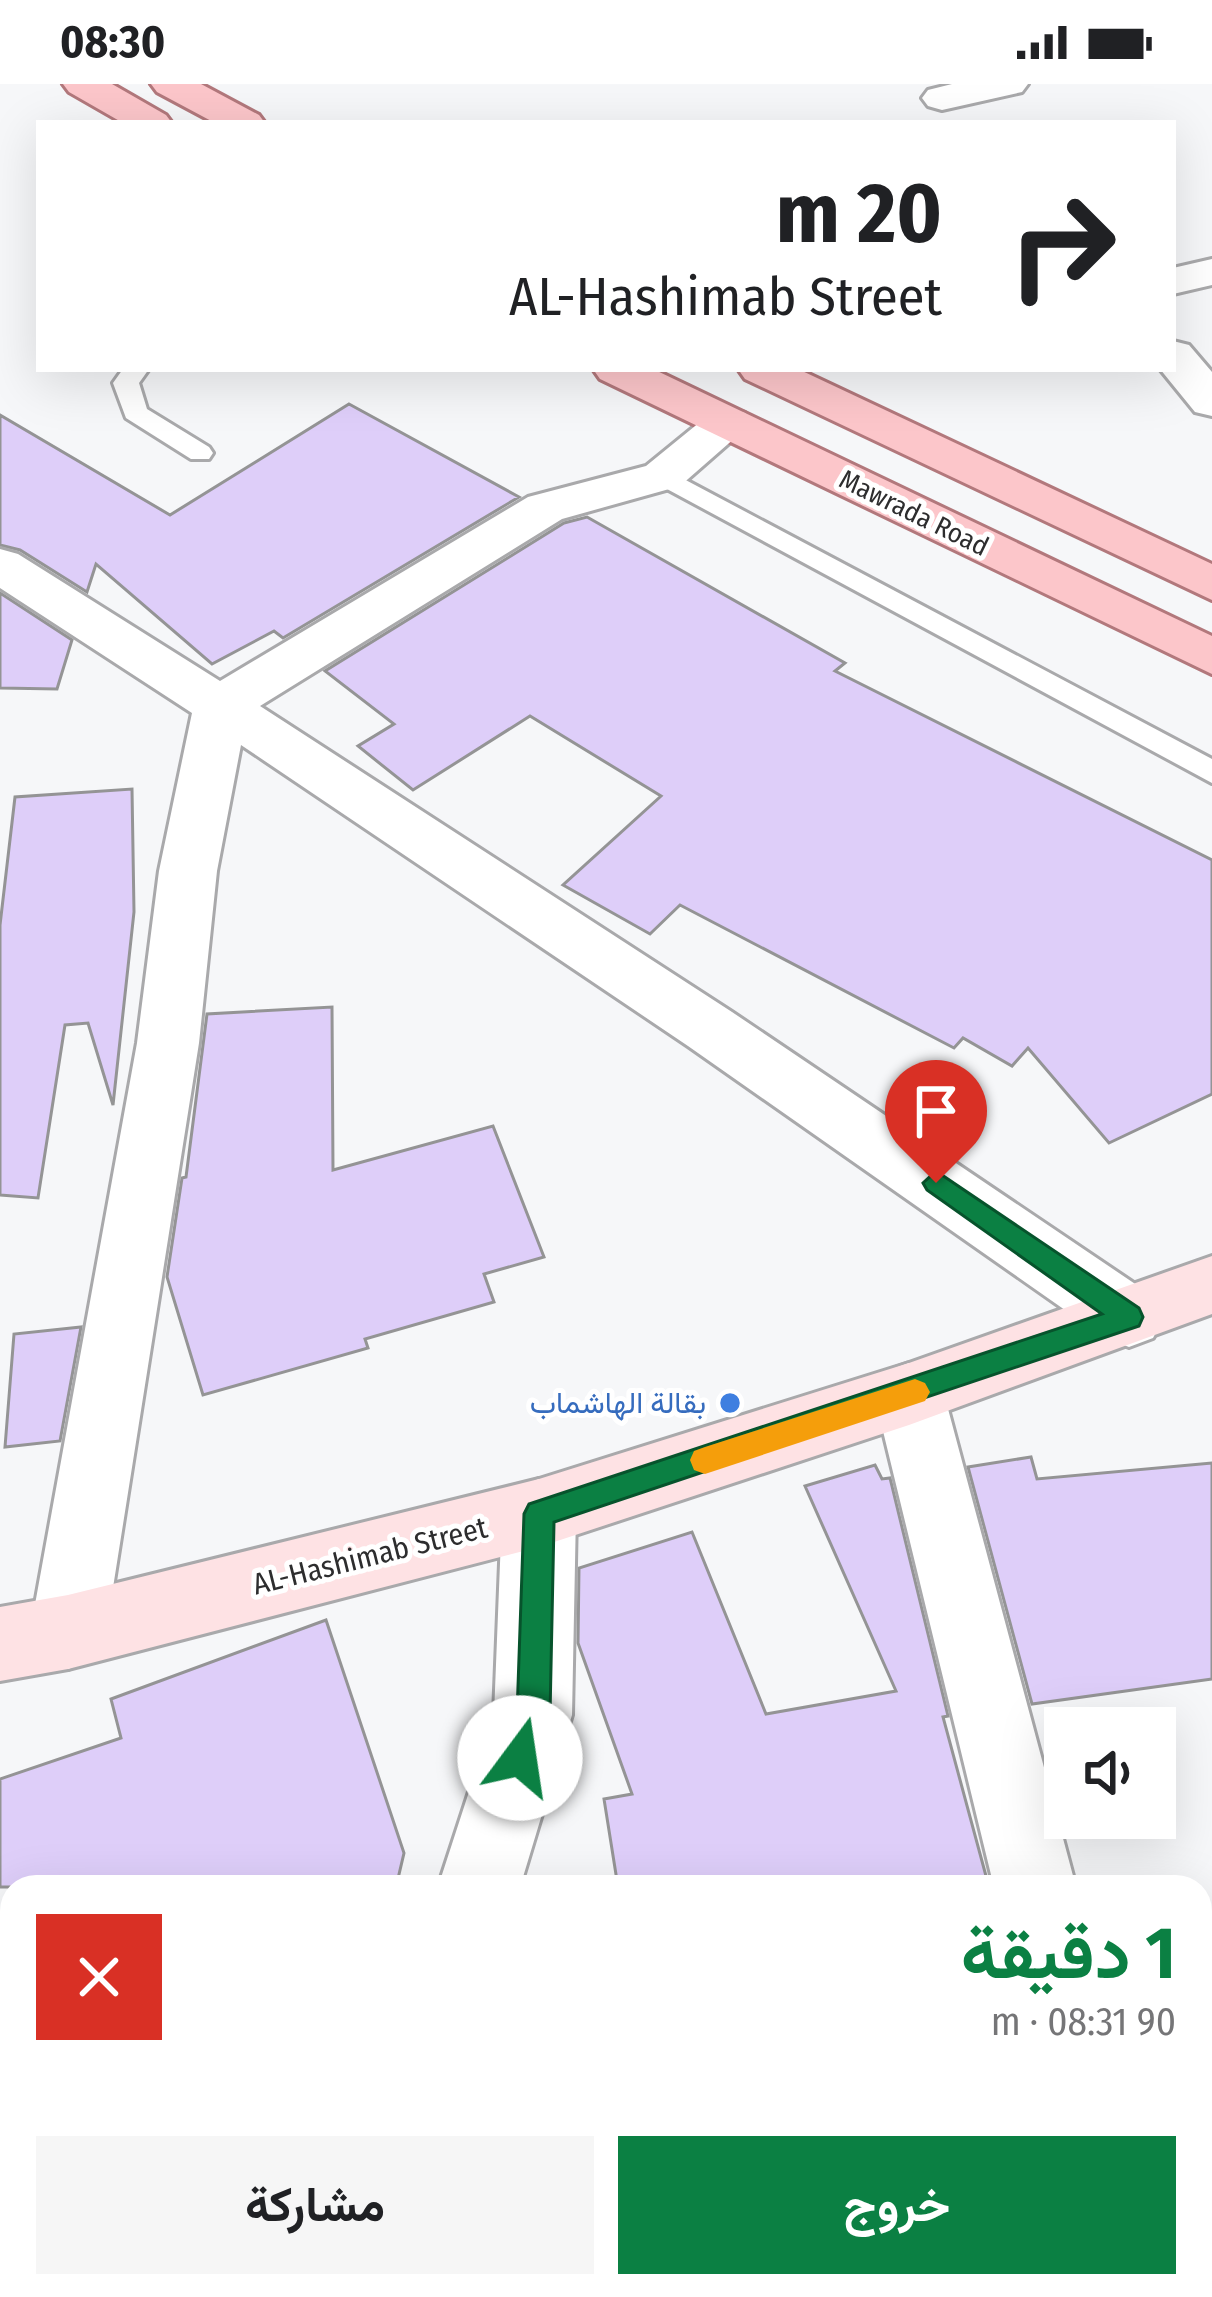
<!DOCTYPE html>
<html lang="ar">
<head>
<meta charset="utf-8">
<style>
  :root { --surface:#fff; --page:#f6f6f6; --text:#202124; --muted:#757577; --accent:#0b8043 }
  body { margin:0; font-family:"Fira Sans Condensed",Vazirmatn,sans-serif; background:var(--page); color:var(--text); direction:rtl; height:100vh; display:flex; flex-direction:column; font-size:45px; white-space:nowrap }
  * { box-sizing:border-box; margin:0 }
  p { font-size:39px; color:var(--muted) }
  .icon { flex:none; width:66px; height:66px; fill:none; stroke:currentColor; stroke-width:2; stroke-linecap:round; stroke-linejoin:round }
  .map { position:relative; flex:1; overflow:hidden; direction:ltr }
  .details { position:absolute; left:0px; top:1791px; width:1212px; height:423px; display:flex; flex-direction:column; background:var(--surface); border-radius:36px 36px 0 0; box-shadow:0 12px 48px #0002; direction:rtl }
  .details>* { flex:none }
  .hud { position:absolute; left:36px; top:36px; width:1140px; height:252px; border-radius:0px; box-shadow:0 12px 48px #0002; direction:rtl; background:#fff; color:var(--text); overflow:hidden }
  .buttons { position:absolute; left:1044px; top:1623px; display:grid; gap:24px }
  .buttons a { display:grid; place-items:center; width:132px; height:132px; border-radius:0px; background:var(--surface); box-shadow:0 12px 48px #0002; font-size:60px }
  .pin { position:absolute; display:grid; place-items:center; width:102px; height:102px; color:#fff; margin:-123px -51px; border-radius:50% 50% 50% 0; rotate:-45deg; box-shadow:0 0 12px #0007 }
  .pin .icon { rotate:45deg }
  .me { position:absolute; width:132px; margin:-66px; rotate:14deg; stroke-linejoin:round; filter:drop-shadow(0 0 9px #0008) }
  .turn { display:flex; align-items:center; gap:42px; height:252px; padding:0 36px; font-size:54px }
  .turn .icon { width:156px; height:156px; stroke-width:2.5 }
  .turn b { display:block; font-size:84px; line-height:102px }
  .round { display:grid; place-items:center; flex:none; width:126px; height:126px; border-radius:0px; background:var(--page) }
  .headline { display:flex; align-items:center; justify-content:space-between; height:204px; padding:0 36px }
  h1 { font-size:72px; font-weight:700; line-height:90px; color:var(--accent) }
  .button { display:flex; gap:24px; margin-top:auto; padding:24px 36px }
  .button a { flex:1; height:138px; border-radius:0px; background:var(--accent); color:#fff; font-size:48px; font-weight:700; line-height:138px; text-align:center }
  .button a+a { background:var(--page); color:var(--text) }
  .status { display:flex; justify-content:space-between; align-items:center; height:84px; padding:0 60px; background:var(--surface); direction:ltr }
  .status svg { height:33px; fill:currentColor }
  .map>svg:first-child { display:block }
  .building { fill:#decef9; stroke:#949495; stroke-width:3 }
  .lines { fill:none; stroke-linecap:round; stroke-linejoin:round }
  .lane-casing { stroke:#a9a9ab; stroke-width:6 }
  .street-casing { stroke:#a9a9ab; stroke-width:6 }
  .secondary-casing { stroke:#a9a9ab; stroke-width:6 }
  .primary-casing { stroke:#b2787c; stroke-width:6 }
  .lane { fill:#fff; fill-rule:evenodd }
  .street { fill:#fff; fill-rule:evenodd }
  .secondary { fill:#fee2e4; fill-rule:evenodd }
  .primary { fill:#fcc6ca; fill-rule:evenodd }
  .route { fill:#0b8043; stroke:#07532c; stroke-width:3 }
  .slow { fill:#f59e0b }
  .shop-dot { fill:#3f7fe0; stroke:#fff; stroke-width:4.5 }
  .labels { text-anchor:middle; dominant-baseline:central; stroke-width:10; stroke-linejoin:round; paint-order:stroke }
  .far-street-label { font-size:27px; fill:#2d2d2e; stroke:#fff }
  .shop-label { font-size:30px; fill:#366cbe; stroke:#fff; text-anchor:end }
  .street-label { font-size:30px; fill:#2d2d2e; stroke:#fff }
</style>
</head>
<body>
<div class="status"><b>08:30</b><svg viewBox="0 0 49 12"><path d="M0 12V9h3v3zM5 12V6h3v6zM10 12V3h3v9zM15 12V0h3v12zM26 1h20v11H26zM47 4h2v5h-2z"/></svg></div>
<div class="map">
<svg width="1212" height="2213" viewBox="0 0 1212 2213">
  <rect width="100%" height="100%" fill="#f6f7f9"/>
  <path class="building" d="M349,320L519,413L283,554L274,547L212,580L96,480L87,508L20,466L0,461V331L170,431Z
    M587,433L845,579L835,587L1212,776V1010L1109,1059L1028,964L1012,982L963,954L954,964L680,821L650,850L563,801L661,712L530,632L413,706L358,662L394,640L325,587L564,439Z
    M0,509L72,556L57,605L0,604Z
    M132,705L134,828L113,1021L88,939L65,941L38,1114L0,1111V841L15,713Z
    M332,923L333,1086L493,1042L544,1173L484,1190L494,1218L365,1255L368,1264L203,1311L167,1193L182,1094L186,1093L207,930Z
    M81,1243L60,1357L5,1363L14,1250Z
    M1031,1373L1037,1395L1212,1379V1595L1032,1620L968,1383Z
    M875,1381L882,1395L890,1394L948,1632L943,1633L989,1803H618L604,1715L632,1710L578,1559L579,1484L692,1448L766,1630L896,1607L805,1402Z
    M326,1536L404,1769L396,1803H0V1695L121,1654L111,1615Z"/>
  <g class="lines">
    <defs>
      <path id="lane" d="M123,285H149L139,299L147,325L209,363L213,369L209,375H191L126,334L113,299Z
        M663,384L1212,675V699L654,398L650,392L654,386Z"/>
      <path id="street" d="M952,0H1028L1022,8L942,26L928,22L922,14L928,6Z
        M1212,175V201L1173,210V184Z
        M1173,257L1189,261L1212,288V332L1195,328L1160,285H1173Z
        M728,325L745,329L752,339L680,402L562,435L260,622L732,928L1153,1212L1164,1233L1153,1254L1129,1263L1105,1254L688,962L241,661L217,787L199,959L106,1548L95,1574L68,1585L41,1574L30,1548L137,959L159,787L192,629L0,504V465L18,470L220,597L528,413L646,382L711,329Z
        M909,1279L934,1288L944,1310L1076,1803H994L874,1310L884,1288Z
        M539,1395L565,1405L576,1429L572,1631L520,1803H438L494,1631L502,1429L513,1405Z
        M313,2202H405L402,2213H310Z
        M1079,2202H1171L1173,2213H1081Z"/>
      <path id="secondary" d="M1212,1172V1230L909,1341L539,1463L68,1585L0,1597V1523L68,1511L539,1395L909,1279Z"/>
      <path id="primary" d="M63,0H112L166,31L172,39H123L69,8Z
        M151,0H201L259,31L265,39H215L157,8Z
        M593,285H653L1212,552V590L600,295Z
        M738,285H798L1212,480V516L745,295Z"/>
    </defs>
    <use href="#lane" class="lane-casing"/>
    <use href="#street" class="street-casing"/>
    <use href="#secondary" class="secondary-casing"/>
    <use href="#primary" class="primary-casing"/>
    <use href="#lane" class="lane"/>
    <use href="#street" class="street"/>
    <use href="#secondary" class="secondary"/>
    <use href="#primary" class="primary"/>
  </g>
  <path class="route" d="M936,1087L1139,1224L1143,1233L1139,1242L554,1438L550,1631L531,1686L520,1691L508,1686L503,1674L517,1631L524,1430L529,1420L1102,1230L927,1106L923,1099Z"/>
  <path class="slow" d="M915,1295L925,1299L930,1308L925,1317L705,1390L694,1386L690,1376L694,1367L705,1363Z"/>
  <circle class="shop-dot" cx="730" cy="1319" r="12"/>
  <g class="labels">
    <g class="far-street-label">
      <text transform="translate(914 429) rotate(26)">Mawrada Road</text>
    </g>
    <g class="shop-label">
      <text x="706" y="1319">بقالة الهاشماب</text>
    </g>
    <g class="street-label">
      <text transform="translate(370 1472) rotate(-14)">AL-Hashimab Street</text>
    </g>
  </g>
</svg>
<div class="buttons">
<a><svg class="icon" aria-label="sound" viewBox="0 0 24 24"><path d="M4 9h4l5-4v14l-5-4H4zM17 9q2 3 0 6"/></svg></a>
</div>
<div class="pin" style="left:936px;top:1099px;background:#d93025"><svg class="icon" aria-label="arrive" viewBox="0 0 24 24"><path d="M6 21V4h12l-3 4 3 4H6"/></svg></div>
<svg class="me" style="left:520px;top:1674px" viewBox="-20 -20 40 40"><circle r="19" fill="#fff"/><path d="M0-13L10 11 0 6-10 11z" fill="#0b8043"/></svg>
<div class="hud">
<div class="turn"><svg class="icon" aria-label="right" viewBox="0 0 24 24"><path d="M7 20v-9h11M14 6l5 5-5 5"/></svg><div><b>20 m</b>AL-Hashimab Street</div></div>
</div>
<section class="details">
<div class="headline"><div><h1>1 دقيقة</h1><p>90 m · 08:31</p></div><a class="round" style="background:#d93025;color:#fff"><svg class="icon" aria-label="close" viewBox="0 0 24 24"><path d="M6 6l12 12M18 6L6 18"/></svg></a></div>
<div class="button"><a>خروج</a><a>مشاركة</a></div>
</section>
</div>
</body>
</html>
